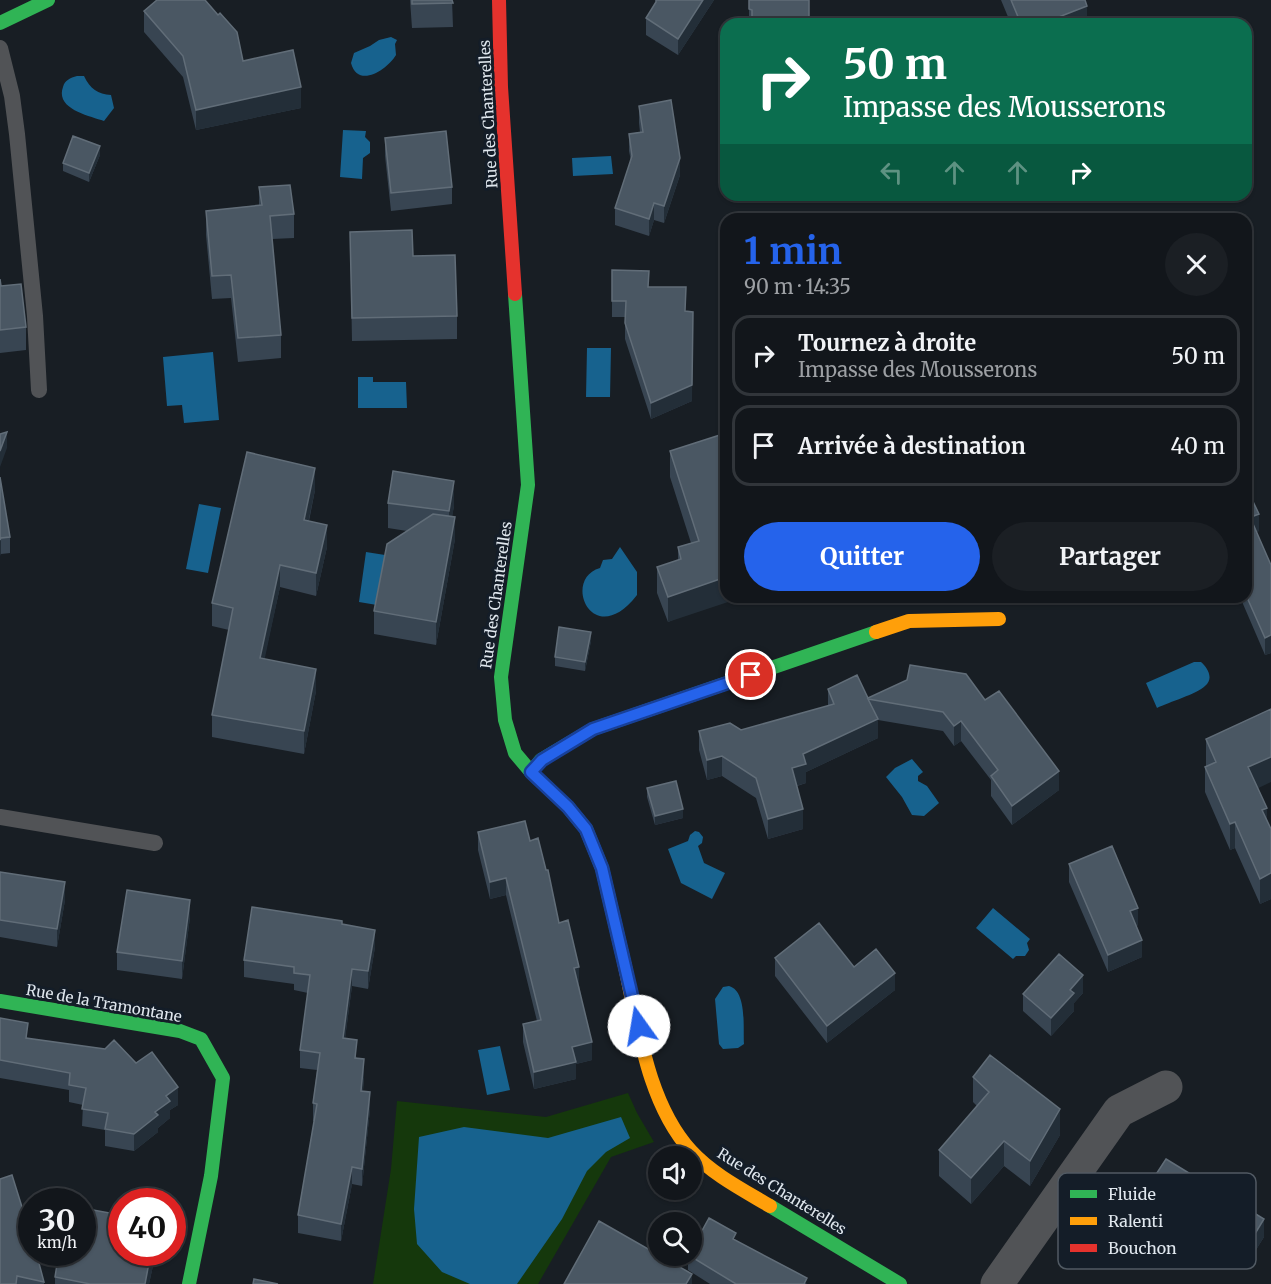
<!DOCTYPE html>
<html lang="fr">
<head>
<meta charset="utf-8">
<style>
  :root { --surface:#12161b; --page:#1b1f24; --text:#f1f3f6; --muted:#9c9fa3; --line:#31353a; --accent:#2563eb }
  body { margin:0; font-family:Merriweather,serif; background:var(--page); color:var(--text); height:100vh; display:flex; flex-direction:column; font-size:22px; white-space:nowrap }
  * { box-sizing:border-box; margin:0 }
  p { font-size:20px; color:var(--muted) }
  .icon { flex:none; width:33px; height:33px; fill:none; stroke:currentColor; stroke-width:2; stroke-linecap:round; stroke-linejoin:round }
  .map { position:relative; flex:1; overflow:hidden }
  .side { position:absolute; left:720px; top:213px; width:532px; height:390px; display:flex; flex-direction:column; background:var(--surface); border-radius:18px; box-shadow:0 2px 4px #0004,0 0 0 2px var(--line) }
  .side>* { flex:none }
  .banner { position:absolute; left:720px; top:18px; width:532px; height:183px; border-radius:18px; box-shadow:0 2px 4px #0004,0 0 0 2px var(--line); background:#0b6e4f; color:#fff; overflow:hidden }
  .buttons { position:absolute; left:648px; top:1146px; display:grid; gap:12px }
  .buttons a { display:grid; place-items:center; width:54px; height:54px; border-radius:50%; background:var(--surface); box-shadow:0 2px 4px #0004,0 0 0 2px var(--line); font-size:30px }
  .speed { position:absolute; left:18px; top:1188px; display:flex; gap:12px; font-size:30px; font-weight:700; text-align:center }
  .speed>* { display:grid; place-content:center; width:78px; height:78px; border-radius:50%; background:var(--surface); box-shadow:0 2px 4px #0004,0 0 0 2px var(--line); line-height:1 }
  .speed small { font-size:15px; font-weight:400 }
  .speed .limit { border:9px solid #d22; background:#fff; color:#111 }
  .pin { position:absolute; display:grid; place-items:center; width:51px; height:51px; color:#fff; margin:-26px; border:3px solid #fff; border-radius:50%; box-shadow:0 2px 6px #0007 }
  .me { position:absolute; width:66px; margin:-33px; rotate:347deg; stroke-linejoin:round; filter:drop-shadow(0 0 4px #0008) }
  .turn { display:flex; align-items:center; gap:21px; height:126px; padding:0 24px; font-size:27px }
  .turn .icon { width:78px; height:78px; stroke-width:2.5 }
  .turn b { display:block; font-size:42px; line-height:51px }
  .lanes { display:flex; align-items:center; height:57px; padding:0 24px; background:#0003; justify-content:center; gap:30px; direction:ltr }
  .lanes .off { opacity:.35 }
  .round { display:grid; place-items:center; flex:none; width:63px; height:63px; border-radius:32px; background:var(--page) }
  .summary { display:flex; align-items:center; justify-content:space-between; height:102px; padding:0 24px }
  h1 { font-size:36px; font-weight:700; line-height:45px; color:var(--accent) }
  .primary-button { display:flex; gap:12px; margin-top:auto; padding:12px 24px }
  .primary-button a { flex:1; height:69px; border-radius:36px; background:var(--accent); color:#fff; font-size:24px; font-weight:700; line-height:69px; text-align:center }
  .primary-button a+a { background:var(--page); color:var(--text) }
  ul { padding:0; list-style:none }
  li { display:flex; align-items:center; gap:18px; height:81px; margin:0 12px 9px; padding:0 12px; border:3px solid var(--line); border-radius:18px }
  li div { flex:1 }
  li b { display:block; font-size:22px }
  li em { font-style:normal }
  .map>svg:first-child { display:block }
  .green { fill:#15380c }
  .water { fill:#17628e }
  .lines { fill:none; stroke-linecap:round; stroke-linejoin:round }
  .lane { stroke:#515356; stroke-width:16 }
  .street { stroke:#515356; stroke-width:33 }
  .fast { stroke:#30b455; stroke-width:14 }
  .slow { stroke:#ff9f0a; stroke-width:14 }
  .jam { stroke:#e5322d; stroke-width:14 }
  .wall { fill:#384552 }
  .shaded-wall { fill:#232e38 }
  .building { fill:#4a5763; stroke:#616d78; stroke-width:1.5 }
  .route-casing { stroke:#184099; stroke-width:15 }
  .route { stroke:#2563eb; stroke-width:10 }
  .labels { text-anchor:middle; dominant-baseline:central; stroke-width:6; stroke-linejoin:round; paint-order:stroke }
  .street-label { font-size:15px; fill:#e0e7ee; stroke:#141d28 }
  .key { fill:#141d28; stroke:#515a63; stroke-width:1.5 }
  .key-label { font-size:16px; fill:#e0e7ee }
</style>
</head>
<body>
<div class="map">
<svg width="1271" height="1284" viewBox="0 0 1271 1284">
  <rect width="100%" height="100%" fill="#181e24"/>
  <path class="green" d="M628,1093L637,1113L654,1142L611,1157L538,1284H373L391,1169L397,1101L546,1117Z"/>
  <path class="water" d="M391,37L397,40L395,44L396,55C387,70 358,89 351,63L354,53L370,46L379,40Z
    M77,76H84C90,89 98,94 111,95L114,108L104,121C89,116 55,109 63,87C65,80 70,78 77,76Z
    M343,130L366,131L365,137L370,142V153L363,158L362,179L340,177Z
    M611,156L613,174L573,176L572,158Z
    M587,348H611L610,397H586Z
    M213,352L219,420L184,423L182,405L167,406L163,357Z
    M358,377H373V382H406L407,408H358Z
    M199,504L221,508L208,573L186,569Z
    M620,547L637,572V595C593,652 561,579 600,568L603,560L612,559Z
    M366,552L385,555L377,605L359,602Z
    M1194,662H1201C1208,668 1214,679 1205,686C1197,694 1169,702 1157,708L1146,683Z
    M912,759L923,772L918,776V781L927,786L939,803L924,816L912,815L902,797L886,777L895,768Z
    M695,831L699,832L703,837L702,843L698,846L704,863L725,873L712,899L681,883L668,849L688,841L690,835Z
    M993,908L1030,939L1027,943L1029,950L1025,956H1016L1013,959L976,928Z
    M729,986C747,991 743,1027 744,1044L738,1048L723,1049L719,1044L715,999L723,987Z
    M500,1046L510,1090L487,1095L478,1050Z
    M621,1117L630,1138L606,1152L587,1171L562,1219L517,1284H470L442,1272L417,1244L414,1209L419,1137L464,1127L548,1138Z"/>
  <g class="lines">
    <path class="lane" d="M0,48L12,96L17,134L35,316L39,390
      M0,817L155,843"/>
    <path class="street" d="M997,1284L1119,1111L1166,1087"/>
    <path class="fast" d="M0,23L48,0
      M515,294L528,485L501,677L505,720L515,753L531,772L568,807L586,829L602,868L624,962
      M531,772L541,760L593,729L876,632
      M0,1001L180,1031L201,1039L223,1078L211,1176L189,1284
      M770,1206L900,1284"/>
    <path class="slow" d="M876,632L909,621L999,619
      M624,962C638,1024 647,1103 691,1151C712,1174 743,1190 770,1206"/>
    <path class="jam" d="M499,0L501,87L515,294"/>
  </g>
  <path class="wall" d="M410,0H452L453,27L412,28Z
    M656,0H714L678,55L646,35V18L656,2Z
    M749,0L809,24H749Z
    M1001,0H1085L1087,24H1011Z
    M144,11L243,61L301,108L196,130L183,77L144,32Z
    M639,106L680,175L664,223L654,220L649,236L615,225V208L631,161L629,151V134L640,132L639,123Z
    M385,138L452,187V204L391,211L385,156Z
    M100,155L89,182L63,171V163Z
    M259,187L294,214V238L272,239L281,335V358L238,362L231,298L212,299L206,235V211L259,205Z
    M350,232L413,256L457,316V339L352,341Z
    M612,270L649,287L685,311L692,401L651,419L625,339V317H612Z
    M0,279L1,286L26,327V350L0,353Z
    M670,451L726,597L668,622L657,593V567L678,560V547L691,543L670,477Z
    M0,477L10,537V553L1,554Z
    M1246,487L1259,531L1256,532L1271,565V653L1265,655L1240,597H1246Z
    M315,490L309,521L327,547L316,596L280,587L264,659L316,691L304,754L212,737V715L229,630L212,626V603Z
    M388,503L454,506L452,516L455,539L436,645L374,634V611L407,531L388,528Z
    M591,641L585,671L555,666V657Z
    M828,689L868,698L985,700L1059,790L1012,825L991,796V780L961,741L954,746L943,731L878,720V738L806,772V783L797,786L803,829L768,839L756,798L722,776L707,780L699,750V731L741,730L828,706Z
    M1206,739L1258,788L1267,820L1271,829V899L1260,904L1235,848L1230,850L1205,792V767L1206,766Z
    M647,788L683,818L655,825L647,797Z
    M478,832L530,841L559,923L579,985L592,1060L576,1064V1079L534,1089L523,1042V1024L537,1021L506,895L490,899L478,850Z
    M1069,864L1138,925L1136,926L1142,957L1108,972L1069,882Z
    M0,872L65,900L57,947L0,937Z
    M190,917L182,979L117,970V952Z
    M342,924L375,947L368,989L352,986L345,1038L357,1058L364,1076L363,1091L370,1109L362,1186L352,1184L341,1241L298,1233V1215L314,1121H313V1103L317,1070L300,1068V1050L308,993L294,990V984L244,977V960Z
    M775,958L895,990L827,1043L775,976Z
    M1083,993L1074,1003V1011L1051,1036L1023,1011V994Z
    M0,1018L28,1038L136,1063L178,1105L170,1110V1118L158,1128V1132L134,1151L105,1146V1130L82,1126L83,1105L69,1102V1090L0,1078Z
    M973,1077L1060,1135L1030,1186L1004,1166L971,1204L939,1176V1150L977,1106L973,1102Z
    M0,1179L44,1282V1284H0Z
    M1149,1185L1264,1237L1247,1264L1149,1202Z
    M121,1215L122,1252H156L149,1284H55V1277Z
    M736,1240L807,1284H710L688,1270V1256H692Z"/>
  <path class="shaded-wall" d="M703,0H714L678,55V39Z
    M1087,6V24H1041Z
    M301,87V108L196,130V110Z
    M100,146V155L89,182V173Z
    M680,158V175L664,223V206Z
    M654,203V220L649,236V219Z
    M693,312L692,401L651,419V403Z
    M7,432V448L0,467V451Z
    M315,468V490L304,542V520Z
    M454,481V506L449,536V511Z
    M1259,514V531L1246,536V519Z
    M455,517V539L436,645V622Z
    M327,525V547L316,596V573Z
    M1,538V554L0,556V540Z
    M280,565V587L260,681V658Z
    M726,577V597H743L668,622V597Z
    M591,632V641L585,671V662Z
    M1271,635V653L1265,655V638Z
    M316,669V691L304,754V731Z
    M878,719V738L806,772V783L792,787V768L803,754Z
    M961,721V741L954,746V726Z
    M722,756V776L707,780V760Z
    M1271,757V782L1248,793V767Z
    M1059,771V790L1012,825V806Z
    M1267,808V833L1262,810Z
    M683,809V818L655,825V816Z
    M803,809V829L768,839V819Z
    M1235,822V848L1230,850V824Z
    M1271,873V899L1260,904V879Z
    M506,878V895L490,899V882Z
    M65,882V900L57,947V929Z
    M190,900V917L182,979V961Z
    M1138,908V925L1130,929V911Z
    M375,930V947L368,989V971Z
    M1142,940V957L1108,972V955Z
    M579,967V985L574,986V968Z
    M352,969V986L343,1055V1038Z
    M895,973V990L827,1043V1026Z
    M1083,975V993L1074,1003V1011L1051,1036V1018L1070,990Z
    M592,1042V1060L576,1064V1079L534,1089V1072L572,1047Z
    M364,1059V1076L361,1109V1091Z
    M178,1087V1105L170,1110V1118L158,1128V1132L134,1151V1134L155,1112L166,1096Z
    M370,1092V1109L362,1186V1169Z
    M1060,1109V1135L1030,1186V1161Z
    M1004,1141V1166L971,1204V1178Z
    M352,1167V1184L341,1241V1224Z
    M1264,1219V1237L1247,1264V1247Z
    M151,1252H156L149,1284H145Z
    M692,1274V1284H686Z"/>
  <path class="building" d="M157,0H205L218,15L220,13L237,32L243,61L293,50L301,87L196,110L183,56L144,11Z
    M412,0H452L453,3L412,4Z
    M656,0H703L678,39L646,18L656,2Z
    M749,0H809V24H752V10L749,9Z
    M1011,0H1085L1087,6L1041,24H1021Z
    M671,100L680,158L664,206L654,203L649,219L615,208L632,156L629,134L643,132L639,106Z
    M446,131L452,187L391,193L385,138Z
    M73,136L100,146L89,173L63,163Z
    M290,185L294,214L270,216L281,335L238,338L231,275L212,276L206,211L262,205L259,187Z
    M412,230L413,256L455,255L457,316L352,318L350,232Z
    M612,270L649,271L648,287H686L685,311L693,312L692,385L651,403L625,323L626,301H612Z
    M0,279L1,286L21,284L26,327L0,330Z
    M7,432L0,451V434Z
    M723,434L726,442V577L668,597L657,567L681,559L678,547L699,541L670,451Z
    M247,452L315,468L304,520L327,525L316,573L280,565L260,658L316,669L304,731L212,715L233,608L212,603Z
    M393,471L454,481L449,511L388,503Z
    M0,477L10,537L1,538L0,540Z
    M1246,487L1259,514L1246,519Z
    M433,514L455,517L436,622L374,611L387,544Z
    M1250,517L1271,565V635L1265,638L1246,595V519Z
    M559,627L591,632L585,662L555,657Z
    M910,665L966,674L985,700L999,691L1059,771L1012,806L991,776L998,770L961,721L954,726L943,712L868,699L878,719L803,754L806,764L792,768L803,809L768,819L756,778L722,756L707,760L699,731L730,723L741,730L834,704L828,689L857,675L868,698L907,680Z
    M1271,709V757L1248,767L1267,808L1262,810L1271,829V873L1260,879L1235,822L1230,824L1205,767L1216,762L1206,739Z
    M676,781L683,809L655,816L647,788Z
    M525,821L530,841L538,838L546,870H548L559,923L568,920L579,967L574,968L592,1042L572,1047L576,1062L534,1072L523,1024L541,1020L506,878L490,882L478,832Z
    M1112,846L1138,908L1130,911L1142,940L1108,955L1069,864Z
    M0,872L65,882L57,929L0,920Z
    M127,890L190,900L182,961L117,952Z
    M252,907L342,921V924L375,930L368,971L352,969L343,1038L357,1040L355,1058L364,1059L361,1091L370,1092L362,1169L352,1167L341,1224L298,1215L317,1104L313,1103L320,1053L300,1050L310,975L294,973V967L244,960Z
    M819,923L854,967L876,949L895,973L827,1026L775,958Z
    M1059,954L1083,975L1070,990L1074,993L1051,1018L1023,994Z
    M0,1018L28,1023L26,1038L105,1049L114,1040L136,1063L152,1052L178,1087L166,1096L170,1101L155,1112L158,1115L134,1134L105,1129L108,1113L82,1109L86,1088L69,1085L70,1073L0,1060Z
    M990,1055L1060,1109L1030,1161L1004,1141L971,1178L939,1150L989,1092L973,1077Z
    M1166,1159L1264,1219L1247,1247L1149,1185Z
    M12,1175L32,1239V1252H36L44,1282L17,1276L16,1284H0V1179Z
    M82,1208L121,1215L120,1220L122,1221V1252H151L145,1284H90L55,1277L59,1252H82Z
    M709,1218L736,1233L733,1239L807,1278L804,1284H736L690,1256H692V1249Z
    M599,1221L692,1274L686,1284H564Z
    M254,1279L278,1284H253Z"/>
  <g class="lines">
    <defs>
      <path id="route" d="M639,1026L602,868L586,829L568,807L531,772L542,760L593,729L751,675"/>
    </defs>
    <use href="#route" class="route-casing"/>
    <use href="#route" class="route"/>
  </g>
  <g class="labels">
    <g class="street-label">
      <text transform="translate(488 114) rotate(-93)">Rue des Chanterelles</text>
      <text transform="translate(496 595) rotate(-82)">Rue des Chanterelles</text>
      <text transform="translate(104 1003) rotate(10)">Rue de la Tramontane</text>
      <text transform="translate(782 1191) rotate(32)">Rue des Chanterelles</text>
    </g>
  </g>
  <rect x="1058" y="1173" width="198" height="96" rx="9" class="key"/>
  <rect x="1070" y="1190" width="27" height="8" fill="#30b455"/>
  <rect x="1070" y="1217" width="27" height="8" fill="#ff9f0a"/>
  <rect x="1070" y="1244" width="27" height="8" fill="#e5322d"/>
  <g class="key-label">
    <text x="1108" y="1200">Fluide</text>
    <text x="1108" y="1227">Ralenti</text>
    <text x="1108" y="1254">Bouchon</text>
  </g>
</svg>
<div class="buttons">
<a><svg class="icon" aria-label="sound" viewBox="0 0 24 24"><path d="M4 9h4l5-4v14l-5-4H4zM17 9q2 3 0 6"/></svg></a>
<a><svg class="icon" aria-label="search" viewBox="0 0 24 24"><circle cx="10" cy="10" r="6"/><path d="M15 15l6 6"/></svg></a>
</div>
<div class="speed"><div>30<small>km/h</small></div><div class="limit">40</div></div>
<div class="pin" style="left:751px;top:675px;background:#d93025"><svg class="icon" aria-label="arrive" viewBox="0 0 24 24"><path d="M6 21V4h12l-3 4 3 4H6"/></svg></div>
<svg class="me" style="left:639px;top:1026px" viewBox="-20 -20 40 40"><circle r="19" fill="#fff"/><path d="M0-13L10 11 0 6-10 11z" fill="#2563eb"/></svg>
<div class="banner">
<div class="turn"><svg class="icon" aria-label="right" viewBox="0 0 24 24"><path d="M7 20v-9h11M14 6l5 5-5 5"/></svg><div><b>50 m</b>Impasse des Mousserons</div></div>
<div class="lanes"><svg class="icon off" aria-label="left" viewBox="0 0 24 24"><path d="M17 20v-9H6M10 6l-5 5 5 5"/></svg><svg class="icon off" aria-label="ahead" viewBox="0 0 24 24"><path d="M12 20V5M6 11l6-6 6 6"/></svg><svg class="icon off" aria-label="ahead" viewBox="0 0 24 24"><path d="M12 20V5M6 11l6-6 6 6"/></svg><svg class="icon" aria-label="right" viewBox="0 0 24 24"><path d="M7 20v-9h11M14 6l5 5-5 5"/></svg></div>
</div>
<section class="side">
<div class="summary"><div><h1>1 min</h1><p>90 m · 14:35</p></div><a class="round"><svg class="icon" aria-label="close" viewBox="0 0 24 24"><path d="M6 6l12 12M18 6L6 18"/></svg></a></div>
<ul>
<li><svg class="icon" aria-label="right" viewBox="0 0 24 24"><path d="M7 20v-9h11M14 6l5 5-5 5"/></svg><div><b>Tournez à droite</b><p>Impasse des Mousserons</p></div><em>50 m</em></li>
<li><svg class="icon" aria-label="arrive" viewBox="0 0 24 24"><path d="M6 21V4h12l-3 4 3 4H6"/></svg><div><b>Arrivée à destination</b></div><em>40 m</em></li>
</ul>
<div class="primary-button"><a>Quitter</a><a>Partager</a></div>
</section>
</div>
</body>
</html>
